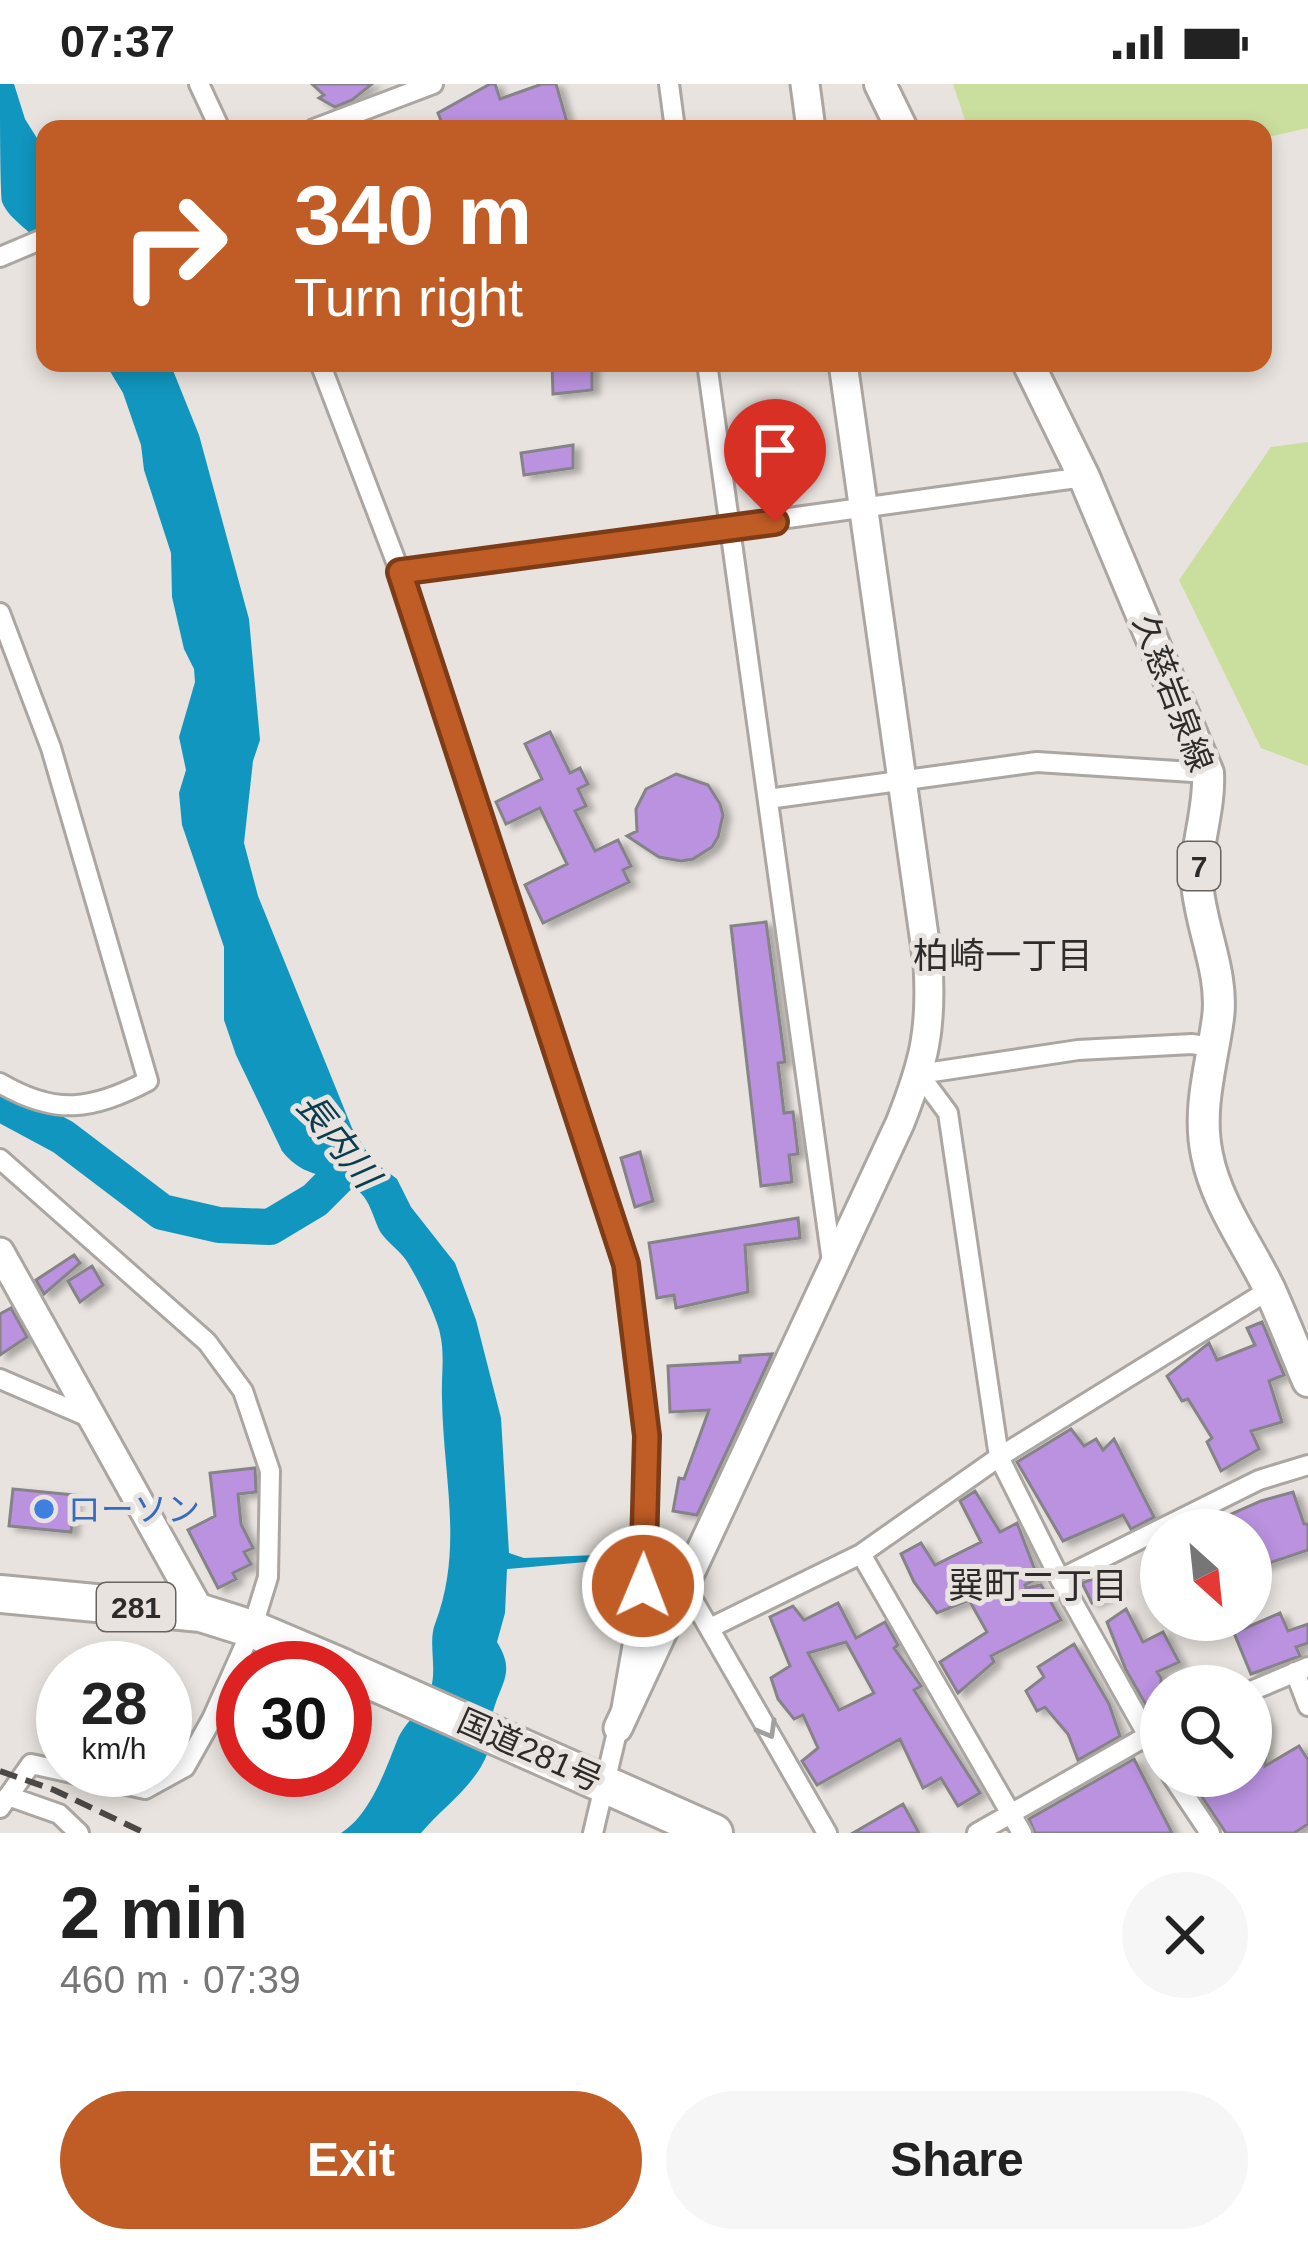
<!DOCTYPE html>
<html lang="en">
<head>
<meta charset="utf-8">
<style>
  :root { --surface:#fff; --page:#f6f6f6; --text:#222; --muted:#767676; --accent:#c05c25 }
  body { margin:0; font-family:Arial,"Noto Sans JP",sans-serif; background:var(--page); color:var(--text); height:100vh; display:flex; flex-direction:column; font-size:45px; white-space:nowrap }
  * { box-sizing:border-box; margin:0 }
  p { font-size:39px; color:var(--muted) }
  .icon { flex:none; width:66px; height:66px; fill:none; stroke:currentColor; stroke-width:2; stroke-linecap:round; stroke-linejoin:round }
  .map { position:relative; height:1749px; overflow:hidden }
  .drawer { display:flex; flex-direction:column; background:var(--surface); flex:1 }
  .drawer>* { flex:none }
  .banner { position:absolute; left:36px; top:36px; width:1236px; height:252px; border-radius:24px; box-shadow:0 6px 18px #0003; background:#c05c25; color:#fff; overflow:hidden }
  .needle { width:78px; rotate:153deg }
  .buttons { position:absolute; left:1140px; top:1425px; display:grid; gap:24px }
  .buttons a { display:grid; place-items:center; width:132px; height:132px; border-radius:50%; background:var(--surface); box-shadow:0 6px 18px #0003; font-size:60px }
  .speed { position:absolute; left:36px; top:1557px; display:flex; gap:24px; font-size:60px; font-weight:700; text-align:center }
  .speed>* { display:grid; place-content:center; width:156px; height:156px; border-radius:50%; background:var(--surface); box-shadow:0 6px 18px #0003; line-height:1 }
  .speed small { font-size:30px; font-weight:400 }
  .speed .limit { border:18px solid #d22; background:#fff; color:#111 }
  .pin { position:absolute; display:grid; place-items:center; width:102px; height:102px; color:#fff; margin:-123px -51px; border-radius:50% 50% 50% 0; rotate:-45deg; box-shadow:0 0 12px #0007 }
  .pin .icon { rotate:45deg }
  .me { position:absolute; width:132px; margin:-66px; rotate:1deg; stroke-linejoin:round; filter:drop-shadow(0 0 9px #0008) }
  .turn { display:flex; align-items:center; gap:42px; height:252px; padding:0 60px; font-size:54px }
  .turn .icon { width:156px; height:156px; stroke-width:2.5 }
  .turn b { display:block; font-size:84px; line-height:102px }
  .round { display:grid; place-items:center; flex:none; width:126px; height:126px; border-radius:63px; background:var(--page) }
  .summary { display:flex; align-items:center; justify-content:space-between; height:204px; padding:0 60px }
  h1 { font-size:72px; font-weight:700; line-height:90px }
  .cta { display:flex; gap:24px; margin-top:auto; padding:24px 60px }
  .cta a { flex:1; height:138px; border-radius:72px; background:var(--accent); color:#fff; font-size:48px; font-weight:700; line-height:138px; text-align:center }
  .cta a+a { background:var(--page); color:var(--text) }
  .status { display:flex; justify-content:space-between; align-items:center; height:84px; padding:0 60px; background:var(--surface); direction:ltr }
  .status svg { height:33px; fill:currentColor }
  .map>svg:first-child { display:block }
  .green { fill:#cadf9e }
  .water { fill:#1196bf }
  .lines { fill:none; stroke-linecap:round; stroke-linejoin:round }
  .river { stroke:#1196bf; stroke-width:36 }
  .building { fill:#ba92e0; stroke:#858388; stroke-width:3; fill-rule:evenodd; filter:url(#shadow) }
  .street-casing { stroke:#aba6a1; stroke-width:24 }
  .secondary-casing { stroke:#aba6a1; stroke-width:33 }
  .primary-casing { stroke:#aba6a1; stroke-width:36 }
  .highway-casing { stroke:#aba6a1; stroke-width:42 }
  .street { stroke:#fff; stroke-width:18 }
  .secondary { stroke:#fff; stroke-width:27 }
  .primary { stroke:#fff; stroke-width:30 }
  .highway { stroke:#fff; stroke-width:36 }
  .rail { stroke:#4b4846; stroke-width:6; stroke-dasharray:18 9; stroke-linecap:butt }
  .oneway { stroke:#a1a09f }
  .route-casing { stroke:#7d3c18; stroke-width:30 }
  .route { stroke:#c05c25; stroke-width:21 }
  .shop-dot { fill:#3f7fe0; stroke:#e8e3de; stroke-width:4.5 }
  .labels { text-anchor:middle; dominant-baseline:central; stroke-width:10; stroke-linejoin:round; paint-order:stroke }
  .shield { fill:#e8e3de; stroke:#666360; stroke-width:3 }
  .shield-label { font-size:30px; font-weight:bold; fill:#2e2c2a }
  .street-label { font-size:33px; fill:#2e2c2a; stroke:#e8e3de }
  .shop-label { font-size:33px; fill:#366cbe; stroke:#e8e3de; text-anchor:start }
  .neighbourhood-label { font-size:36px; fill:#2e2c2a; stroke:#e8e3de }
  .water-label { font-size:36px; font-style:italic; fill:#093c4e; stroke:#e8e3de }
</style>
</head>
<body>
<div class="status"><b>07:37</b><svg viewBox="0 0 49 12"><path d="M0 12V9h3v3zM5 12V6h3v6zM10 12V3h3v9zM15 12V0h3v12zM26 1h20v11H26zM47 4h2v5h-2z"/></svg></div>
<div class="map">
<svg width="1308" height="1749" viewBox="0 0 1308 1749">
  <defs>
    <filter id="shadow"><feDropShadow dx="7" dy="4" stdDeviation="3" flood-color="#0004"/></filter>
  </defs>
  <rect width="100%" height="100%" fill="#e8e3de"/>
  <path class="green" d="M953,0H1308V44L1263,54V45H968Z
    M1308,358V682L1261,664L1179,496L1271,363Z"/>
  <path class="water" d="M0,0H14L25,35L45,67V169C33,145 11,139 2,118C0,101 0,23 0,0Z
    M105,279H170L199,351L249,535L260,656L253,677L244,759L258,812L352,1044L372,1076L397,1095L411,1123L455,1179L476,1236L501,1334L509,1469L524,1474L620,1470L619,1475L507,1485L505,1529L497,1558C514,1586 504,1595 495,1621C489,1636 494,1653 488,1668C476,1701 444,1722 421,1749H341C370,1731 385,1687 397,1657C404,1638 425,1624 431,1604C437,1583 428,1558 435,1540C464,1464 443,1394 442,1314C441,1289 446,1267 438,1242C431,1221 418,1195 406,1176C399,1166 388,1159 381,1149C372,1133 371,1114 353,1103C327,1087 306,1097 282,1067L236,971L224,936V863L182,741L179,709L186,686L179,653L195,598L194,585L184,565L172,513L171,469L144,386L141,361L123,309Z"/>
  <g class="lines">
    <path class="river" d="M0,1019L63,1053L162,1128L219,1141L270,1143L315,1116L352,1079"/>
  </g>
  <path class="building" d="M312,0H372L352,16L335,23L319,14L324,11Z
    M490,0H495L500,15L542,0H556L569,45H444L438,29Z
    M552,279H592V306L553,310Z
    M573,361V384L524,391L521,369Z
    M550,648L570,689L580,684L588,700L578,705L586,722L575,727L595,767L618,756L631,782L623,786L629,798L543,839L525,801L567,780L540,724L506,740L496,718L542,695L525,660Z
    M676,690L708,701L720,720L723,731L718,753L712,763L693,775L681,777L659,773L627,752L637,747L636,725L646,705Z
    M766,838L785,978L778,979L784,1029L793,1028L798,1070L789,1071L792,1098L761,1102L731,842Z
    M640,1068L653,1117L635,1123L621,1074Z
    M798,1134L800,1154L745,1161L748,1208L676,1224L674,1211L657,1214L649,1159Z
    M74,1171L80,1179L44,1210L36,1196Z
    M92,1182L103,1201L80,1218L68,1197Z
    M11,1224L27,1253L0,1271V1230Z
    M1262,1238L1284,1291L1269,1297L1282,1338L1251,1347L1259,1365L1221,1387L1207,1358L1212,1354L1188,1315L1182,1317L1167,1292L1209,1259L1217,1276L1255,1261L1247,1244Z
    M772,1270L697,1431L673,1427L679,1394L684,1395L709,1326L670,1328L668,1282L740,1278V1272Z
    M1071,1345L1084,1362L1096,1355L1103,1366L1114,1355L1154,1433L1131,1445L1123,1431L1063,1457L1017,1378Z
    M255,1384L256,1408L238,1410L241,1440L253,1464L244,1468L251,1480L233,1489L236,1495L218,1504L188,1446L215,1432L210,1389Z
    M13,1405L75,1411L71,1448L9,1442Z
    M975,1407L1000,1448L1017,1439L1038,1494L1025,1501L1026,1504L1041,1501L1061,1536L991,1572L994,1578L958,1609L940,1578L987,1548L969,1516L937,1529L914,1498L901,1470L921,1459L935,1481L981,1458L960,1417Z
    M1293,1408L1304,1440H1308V1466L1251,1485V1446H1195L1261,1417Z
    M1108,1489L1117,1507L1092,1519L1082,1499Z
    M838,1519L856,1554L885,1538L898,1561L894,1564L921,1602L914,1606L980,1709L958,1722L941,1694L923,1704L900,1655L817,1701L802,1677L818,1664L803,1631L794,1635L778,1615L771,1594L790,1582L770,1533L793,1522L804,1536ZM846,1558L874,1609L839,1626L808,1569Z
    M1126,1525L1143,1558L1163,1548L1179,1578L1157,1588L1161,1594V1631L1153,1633L1126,1586L1107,1538Z
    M1280,1529L1288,1547L1308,1540V1559L1296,1563L1300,1572L1251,1590L1234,1549Z
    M1074,1560L1109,1620L1120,1652L1078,1676L1068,1650L1045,1623L1037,1627L1026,1607L1044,1593L1038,1583Z
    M1258,1619L1268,1641L1265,1682L1299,1662L1308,1676V1740L1294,1749H1226L1188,1692H1251V1620Z
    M1134,1675L1172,1749H1035L1029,1735Z
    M903,1720L919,1749H853Z"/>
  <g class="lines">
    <defs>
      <path id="street" d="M199,0L220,45
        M669,0L675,45
        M314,45L433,0
        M0,173L45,154
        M320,279L400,488L626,1180L647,1352L643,1502L618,1644L593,1749
        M707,279L832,1178
        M400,488L1084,393
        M0,529L51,664L148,997C92,1026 56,1032 0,999
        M768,715L1037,678L1208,689
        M919,990L948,1029L999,1373L1060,1495L1161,1675
        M919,990L1078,966L1192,960L1211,963
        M0,1075L207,1258L243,1307L270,1387L268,1493L252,1545L212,1635L185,1683L145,1705L31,1680L0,1724
        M0,1295L93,1335
        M861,1470L1022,1749
        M1060,1495L1259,1396L1308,1381
        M686,1504L827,1749
        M710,1544L861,1470L999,1373L1269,1206
        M1295,1588L1308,1622
        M1251,1607L1308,1583
        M1172,1692L1210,1749
        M8,1712L59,1730L79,1749
        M977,1749L1161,1644"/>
      <path id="secondary" d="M805,0L811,45
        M0,1168L201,1529
        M618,1644L900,1039C924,978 932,947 928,880L843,279"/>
      <path id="primary" d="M880,0L902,45
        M1028,279L1084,393L1208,689C1210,726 1195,762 1197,798C1200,843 1224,889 1218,934C1212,979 1197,1025 1207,1071C1216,1118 1248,1161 1269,1204C1283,1235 1295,1266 1308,1297"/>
      <path id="highway" d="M0,1510L201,1529L252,1545L344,1584
        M345,1585L714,1749"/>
    </defs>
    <use href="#street" class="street-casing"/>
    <use href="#secondary" class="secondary-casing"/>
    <use href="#primary" class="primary-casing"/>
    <use href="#highway" class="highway-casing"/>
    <use href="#street" class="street"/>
    <use href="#secondary" class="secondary"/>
    <use href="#primary" class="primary"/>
    <use href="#highway" class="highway"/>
    <path class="rail" d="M0,1687L54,1706L145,1749"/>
  </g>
  <defs><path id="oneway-chevron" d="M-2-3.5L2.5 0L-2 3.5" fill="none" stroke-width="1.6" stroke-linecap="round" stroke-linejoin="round" transform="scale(3)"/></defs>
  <use class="oneway" href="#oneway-chevron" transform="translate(768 1646) rotate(60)"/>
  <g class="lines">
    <defs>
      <path id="route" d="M643,1502L647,1352L626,1180L400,488L775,438"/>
    </defs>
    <use href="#route" class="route-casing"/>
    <use href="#route" class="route"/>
  </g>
  <circle class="shop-dot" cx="44" cy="1425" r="12"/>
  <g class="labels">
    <g class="shield">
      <rect x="1178" y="758" width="42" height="48" rx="9"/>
      <rect x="97" y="1499" width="78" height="48" rx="9"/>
    </g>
    <g class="shield-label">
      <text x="1199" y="782">7</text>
      <text x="136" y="1523">281</text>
    </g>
    <g class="street-label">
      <text transform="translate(1173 609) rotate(69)">久慈岩泉線</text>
      <text transform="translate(530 1666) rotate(24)">国道281号</text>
    </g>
    <g class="shop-label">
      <text x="68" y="1425">ローソン</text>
    </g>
    <g class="neighbourhood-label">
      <text x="1003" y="871">柏崎一丁目</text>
      <text x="1038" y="1501">巽町二丁目</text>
    </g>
    <g class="water-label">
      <text transform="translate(338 1056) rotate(52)">長内川</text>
    </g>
  </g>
</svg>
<div class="buttons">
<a><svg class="needle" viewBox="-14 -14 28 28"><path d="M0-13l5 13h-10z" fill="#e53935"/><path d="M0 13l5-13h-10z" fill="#767676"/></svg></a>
<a><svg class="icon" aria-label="search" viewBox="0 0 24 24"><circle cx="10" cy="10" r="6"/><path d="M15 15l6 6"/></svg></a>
</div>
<div class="speed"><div>28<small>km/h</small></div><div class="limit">30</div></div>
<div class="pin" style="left:775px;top:438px;background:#d93025"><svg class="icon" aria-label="arrive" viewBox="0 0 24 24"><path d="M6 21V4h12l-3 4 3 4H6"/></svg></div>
<svg class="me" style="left:643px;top:1502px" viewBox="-20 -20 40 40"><circle r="17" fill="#c05c25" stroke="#fff" stroke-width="3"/><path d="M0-11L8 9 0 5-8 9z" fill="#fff"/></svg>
<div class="banner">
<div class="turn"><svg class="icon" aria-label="right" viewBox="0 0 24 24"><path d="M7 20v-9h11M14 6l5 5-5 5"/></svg><div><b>340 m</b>Turn right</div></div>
</div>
</div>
<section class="drawer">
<div class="summary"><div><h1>2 min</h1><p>460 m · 07:39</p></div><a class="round"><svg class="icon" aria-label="close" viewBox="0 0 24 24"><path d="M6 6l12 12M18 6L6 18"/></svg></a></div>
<div class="cta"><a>Exit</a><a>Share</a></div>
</section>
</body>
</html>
